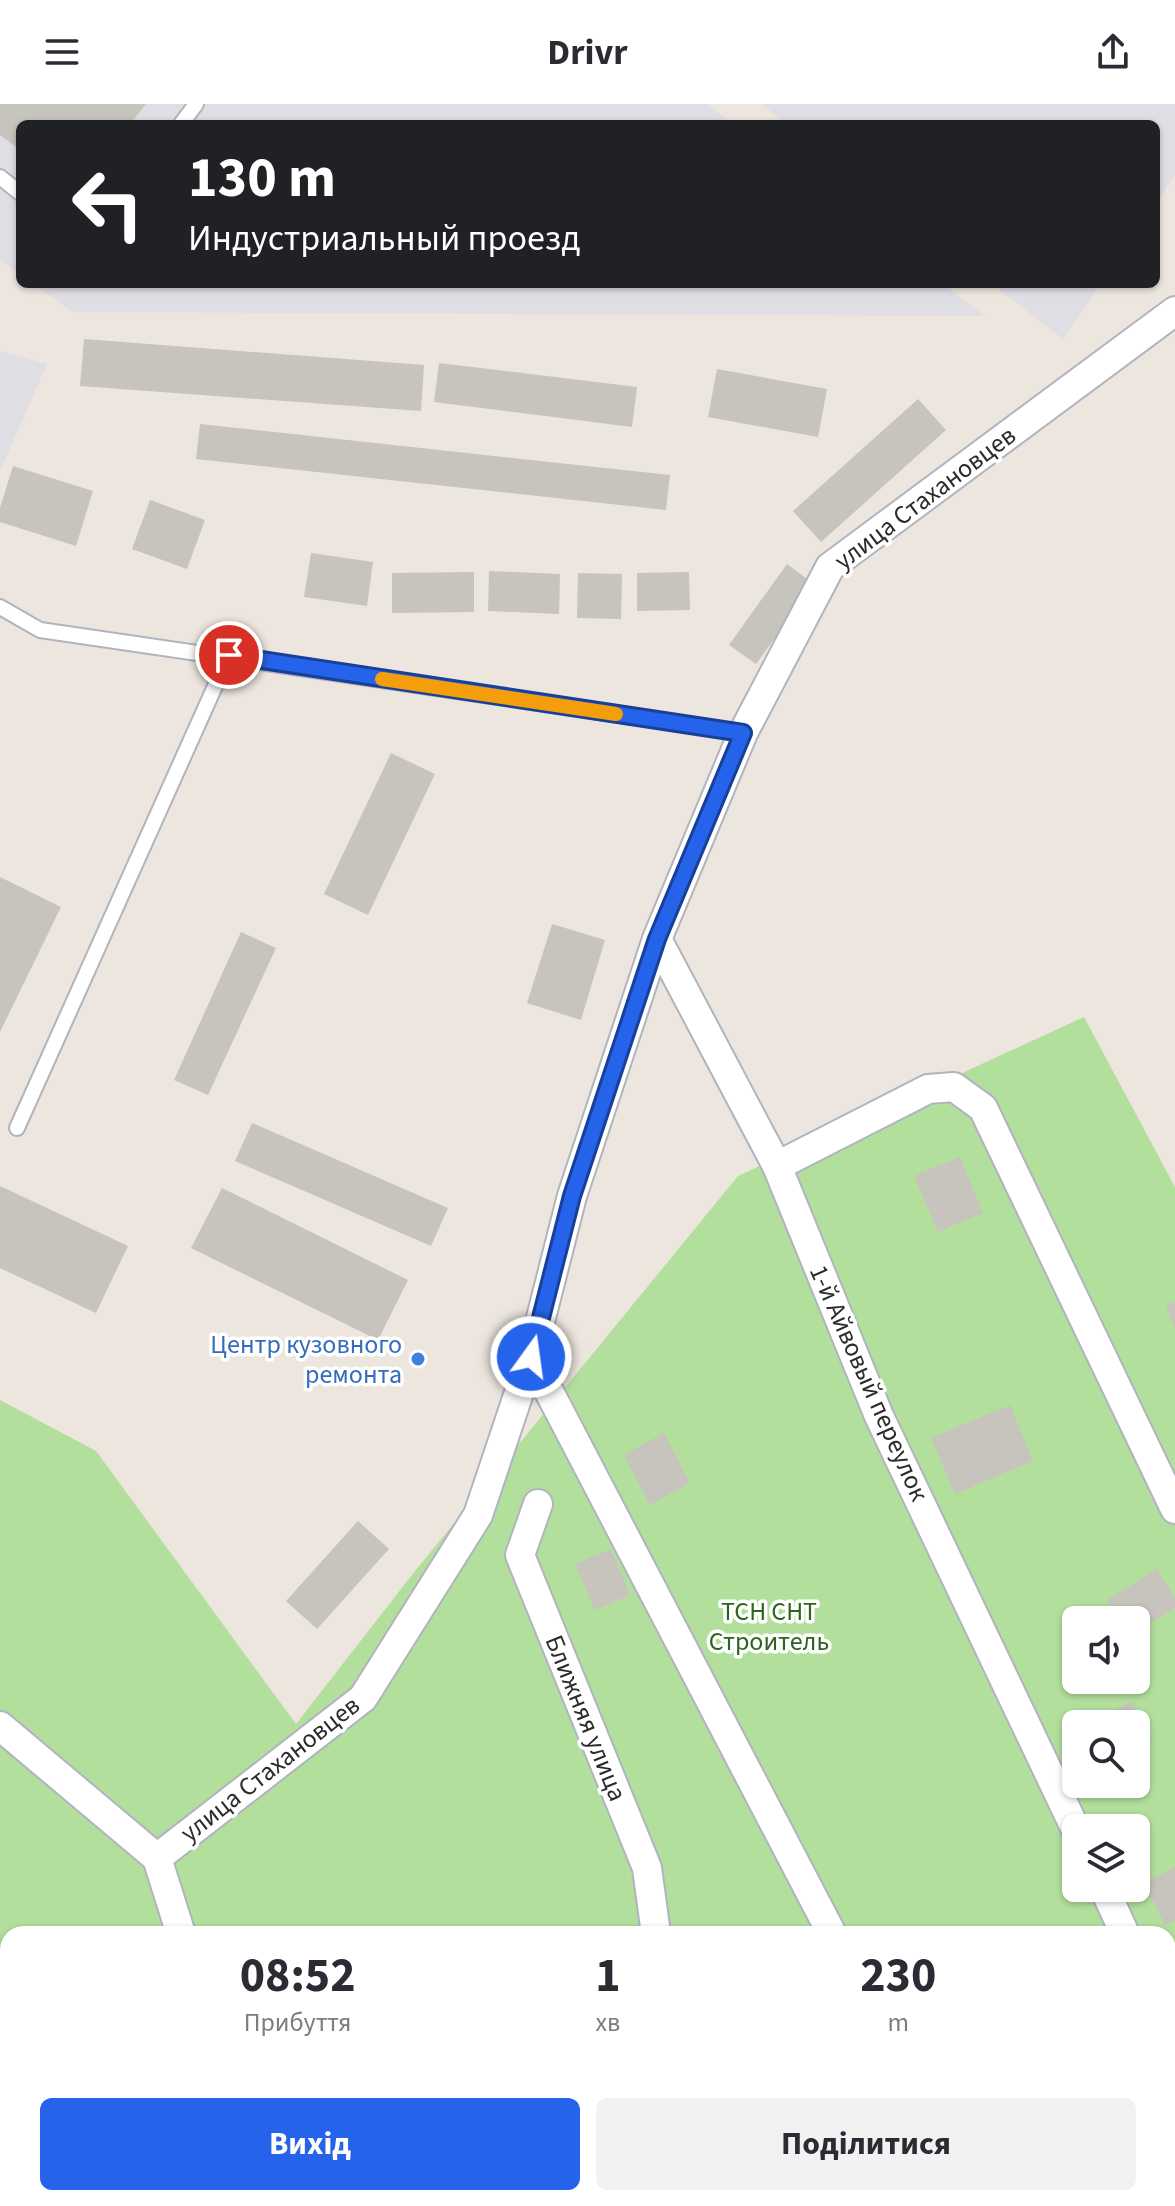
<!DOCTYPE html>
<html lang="uk">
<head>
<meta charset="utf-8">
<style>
  :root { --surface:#fff; --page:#f2f2f3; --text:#2b2b33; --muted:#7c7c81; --accent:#2563eb }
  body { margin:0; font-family:"Source Sans 3",sans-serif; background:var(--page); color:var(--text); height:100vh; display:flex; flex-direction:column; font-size:30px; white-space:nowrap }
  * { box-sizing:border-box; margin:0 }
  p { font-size:26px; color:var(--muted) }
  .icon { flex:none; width:44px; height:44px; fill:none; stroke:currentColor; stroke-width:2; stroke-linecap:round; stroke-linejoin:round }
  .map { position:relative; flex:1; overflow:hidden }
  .panel { position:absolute; left:0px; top:1822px; width:1176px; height:280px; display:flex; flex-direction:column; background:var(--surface); border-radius:24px 24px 0 0; box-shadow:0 2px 6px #0004 }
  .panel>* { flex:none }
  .banner { position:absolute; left:16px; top:16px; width:1144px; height:168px; border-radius:12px; box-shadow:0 2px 6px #0004; background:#202124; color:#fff; overflow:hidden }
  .tools { position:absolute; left:1062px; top:1502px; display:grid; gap:16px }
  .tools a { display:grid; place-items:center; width:88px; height:88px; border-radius:12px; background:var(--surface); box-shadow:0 2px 6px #0004; font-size:40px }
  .pin { position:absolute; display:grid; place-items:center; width:68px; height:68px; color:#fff; margin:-34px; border:4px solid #fff; border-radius:50%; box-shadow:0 2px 8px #0007 }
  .me { position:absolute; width:88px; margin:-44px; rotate:14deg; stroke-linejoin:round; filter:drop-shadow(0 0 6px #0008) }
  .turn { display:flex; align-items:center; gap:28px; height:168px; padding:0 40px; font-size:36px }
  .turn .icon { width:104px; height:104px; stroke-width:2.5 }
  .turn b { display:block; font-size:56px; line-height:68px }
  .eta { display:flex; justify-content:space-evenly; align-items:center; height:136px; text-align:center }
  .eta b { font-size:48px; font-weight:700; line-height:56px }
  .cta { display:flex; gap:16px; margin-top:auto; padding:16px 40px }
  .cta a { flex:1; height:92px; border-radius:12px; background:var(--accent); color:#fff; font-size:32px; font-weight:700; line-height:92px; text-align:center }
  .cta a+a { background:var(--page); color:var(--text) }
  header { display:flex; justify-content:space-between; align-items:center; height:104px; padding:0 40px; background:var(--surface); font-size:36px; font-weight:700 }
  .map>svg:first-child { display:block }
  .industrial { fill:#e0dee5 }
  .green { fill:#b3df9d; fill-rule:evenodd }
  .building { fill:#c7c3bd }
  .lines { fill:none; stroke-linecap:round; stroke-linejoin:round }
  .lane-casing { stroke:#b1b4be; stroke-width:18 }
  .street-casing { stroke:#b1b4be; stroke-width:32 }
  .lane { stroke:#fff; stroke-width:14 }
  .street { stroke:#fff; stroke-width:28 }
  .route-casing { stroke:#184099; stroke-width:20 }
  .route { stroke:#2563eb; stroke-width:14 }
  .slow { stroke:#f59e0b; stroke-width:14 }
  .shop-dot { fill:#3f7fe0; stroke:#fff; stroke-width:3 }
  .labels { text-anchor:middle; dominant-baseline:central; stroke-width:7; stroke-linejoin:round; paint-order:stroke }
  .street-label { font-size:26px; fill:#2b2b2b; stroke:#fff }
  .shop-label { font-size:26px; fill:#366cbe; stroke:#fff; text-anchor:end }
  .park-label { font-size:26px; fill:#2c641e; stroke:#fff }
</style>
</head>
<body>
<header><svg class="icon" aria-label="menu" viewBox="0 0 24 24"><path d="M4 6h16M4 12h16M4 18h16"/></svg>Drivr<svg class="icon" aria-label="share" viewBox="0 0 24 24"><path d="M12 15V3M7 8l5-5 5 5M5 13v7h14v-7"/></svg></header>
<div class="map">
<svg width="1175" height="2102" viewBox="0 0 1175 2102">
  <rect width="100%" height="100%" fill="#ece6de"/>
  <path class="industrial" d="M0,0H707L733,20H20V170L0,156Z
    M761,0H1175V71L1156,99V20H787Z
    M34,180H943L985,212L72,208Z
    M992,180H1101L1063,235Z
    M0,247L47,260L0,367Z"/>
  <path class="green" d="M1084,913L1175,1083V2102H0V1296L96,1347L296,1620L415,1467L738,1072ZM1076,1516H1136V1576H1076ZM1076,1620H1136V1680H1076ZM1076,1724H1136V1784H1076ZM8,1830H1168V2094H8Z"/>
  <path class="building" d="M0,0H146L130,20H20V46L0,31Z
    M84,235L424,261L421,307L80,282Z
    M439,259L637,283L632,323L434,298Z
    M717,265L827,285L818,333L708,313Z
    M918,295L946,326L821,438L793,407Z
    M200,320L670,371L666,406L196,355Z
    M13,362L93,387L76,442L0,418V404Z
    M150,396L205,416L187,465L132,445Z
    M311,449L373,458L367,502L304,493Z
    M787,460L814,480L756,560L729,541Z
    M489,467L560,470L559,510L488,507Z
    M474,468V508L392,509V469Z
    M689,468L690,506L637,507V469Z
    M578,469L622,470L621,515L577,514Z
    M391,649L435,670L368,811L324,790Z
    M0,773L61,803L0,928Z
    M552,820L605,836L581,916L527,899Z
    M241,828L276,844L208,991L174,976Z
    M252,1019L448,1104L431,1142L235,1057Z
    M960,1053L983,1109L938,1128L914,1072Z
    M0,1082L128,1142L96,1209L0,1164Z
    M222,1084L408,1176L378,1236L191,1144Z
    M1175,1198V1224L1166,1202Z
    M1010,1301L1033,1357L955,1390L931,1334Z
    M664,1329L690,1379L650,1401L624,1351Z
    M358,1417L389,1445L317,1525L286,1497Z
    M611,1445L630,1491L595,1506L575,1460Z
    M1157,1465L1175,1494V1504L1136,1528V1516H1119L1107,1496Z
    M1132,1597L1153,1639L1136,1647V1620H1087Z
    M1175,1763V1816L1165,1821L1144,1779Z
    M603,2094H657L659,2102H604Z"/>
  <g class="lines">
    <defs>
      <path id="lane" d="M181,20L196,0
        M0,73L20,89
        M0,503L40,526L743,629
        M17,1024L229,551"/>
      <path id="street" d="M657,835L777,1062L879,1312L1076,1726
        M777,1062L928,985L954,983L983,1004L1175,1405
        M531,1253L832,1830
        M538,1400L520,1451L647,1764L656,1830
        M0,1622L157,1754L181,1830
        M157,1754L363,1594L478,1411L531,1253L572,1092L657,835L743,629L830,463L1175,207
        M1104,1784L1125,1830
        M1168,1896L1175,1906
        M262,2094L264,2102
        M694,2094L697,2102
        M999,2094L1005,2102"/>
    </defs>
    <use href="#lane" class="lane-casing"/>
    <use href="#street" class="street-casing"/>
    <use href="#lane" class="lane"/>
    <use href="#street" class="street"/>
  </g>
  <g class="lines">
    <defs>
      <path id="route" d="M229,551L743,629L657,835L572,1092L531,1253"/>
    </defs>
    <use href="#route" class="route-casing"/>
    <use href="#route" class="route"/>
    <path class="slow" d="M382,575L616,610"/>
  </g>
  <circle class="shop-dot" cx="418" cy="1255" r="8"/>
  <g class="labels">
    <g class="street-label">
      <text transform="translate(925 394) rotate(-37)">улица Стахановцев</text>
      <text transform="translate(869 1279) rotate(66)">1-й Айвовый переулок</text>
      <text transform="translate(586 1614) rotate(68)">Ближняя улица</text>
      <text transform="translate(270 1665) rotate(-38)">улица Стахановцев</text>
    </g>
    <g class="shop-label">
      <text x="402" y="1240">Центр кузовного<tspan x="402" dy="30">ремонта</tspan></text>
    </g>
    <g class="park-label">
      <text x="769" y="1507">ТСН СНТ<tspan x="769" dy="30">Строитель</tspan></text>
    </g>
  </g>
</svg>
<div class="tools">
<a><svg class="icon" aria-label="sound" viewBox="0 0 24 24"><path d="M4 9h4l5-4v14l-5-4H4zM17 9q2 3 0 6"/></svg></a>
<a><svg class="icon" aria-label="search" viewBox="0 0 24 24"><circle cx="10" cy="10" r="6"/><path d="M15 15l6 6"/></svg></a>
<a><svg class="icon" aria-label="layers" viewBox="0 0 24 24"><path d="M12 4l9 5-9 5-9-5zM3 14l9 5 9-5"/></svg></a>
</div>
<div class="pin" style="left:229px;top:551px;background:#d93025"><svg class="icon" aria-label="arrive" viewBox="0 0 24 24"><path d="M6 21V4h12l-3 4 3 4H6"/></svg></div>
<svg class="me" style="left:531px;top:1253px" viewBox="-20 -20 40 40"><circle r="17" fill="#2563eb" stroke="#fff" stroke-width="3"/><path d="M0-11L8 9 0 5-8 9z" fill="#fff"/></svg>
<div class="banner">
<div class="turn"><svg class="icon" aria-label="left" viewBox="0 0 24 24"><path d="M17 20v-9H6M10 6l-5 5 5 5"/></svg><div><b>130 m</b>Индустриальный проезд</div></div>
</div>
<section class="panel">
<div class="eta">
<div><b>08:52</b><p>Прибуття</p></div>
<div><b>1</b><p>хв</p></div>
<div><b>230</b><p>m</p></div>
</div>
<div class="cta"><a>Вихід</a><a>Поділитися</a></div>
</section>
</div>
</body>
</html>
